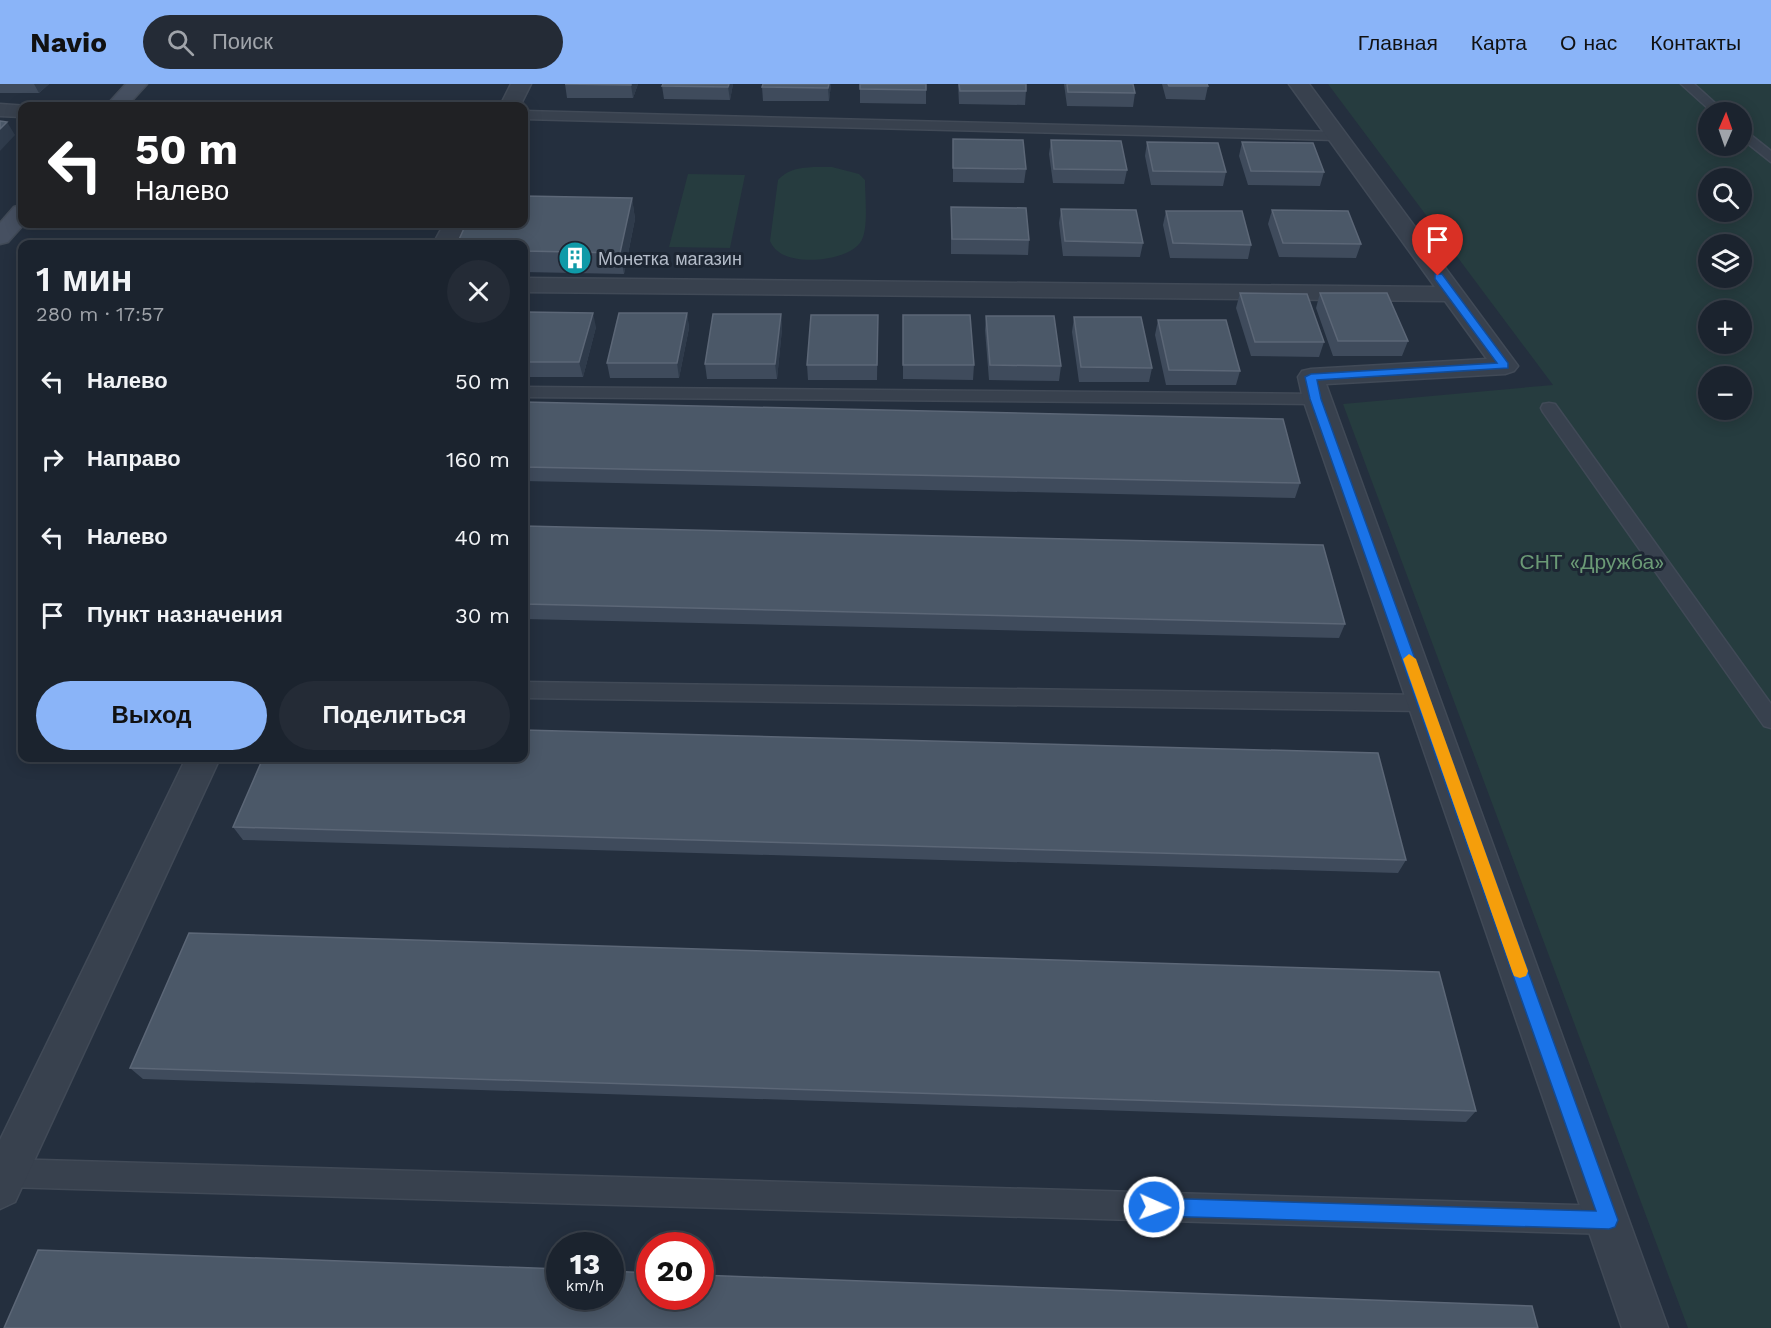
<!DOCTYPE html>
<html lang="ru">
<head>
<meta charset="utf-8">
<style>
  :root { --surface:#1b232e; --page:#242b36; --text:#f1f3f6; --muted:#a0a4aa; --line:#39404a; --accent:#8ab4f8 }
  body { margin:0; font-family:"Work Sans",sans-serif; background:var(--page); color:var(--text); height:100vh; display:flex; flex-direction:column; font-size:22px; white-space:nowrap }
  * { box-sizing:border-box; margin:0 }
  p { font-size:20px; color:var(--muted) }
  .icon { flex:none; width:33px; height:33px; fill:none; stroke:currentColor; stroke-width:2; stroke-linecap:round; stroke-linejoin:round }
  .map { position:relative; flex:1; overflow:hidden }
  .details { position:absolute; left:18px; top:156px; width:510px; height:522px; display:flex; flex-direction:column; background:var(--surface); border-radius:12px; box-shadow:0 3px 15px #0003,0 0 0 2px var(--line) }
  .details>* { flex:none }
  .hud { position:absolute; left:18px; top:18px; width:510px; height:126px; border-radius:12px; box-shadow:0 3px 15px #0003,0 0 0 2px var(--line); background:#202124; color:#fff; overflow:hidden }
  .needle { width:39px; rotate:2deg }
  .fabs { position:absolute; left:1698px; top:18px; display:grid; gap:12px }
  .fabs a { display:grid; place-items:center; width:54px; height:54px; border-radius:50%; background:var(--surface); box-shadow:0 3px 15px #0003,0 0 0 2px var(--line); font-size:30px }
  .speed { position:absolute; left:546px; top:1148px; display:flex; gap:12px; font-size:30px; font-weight:700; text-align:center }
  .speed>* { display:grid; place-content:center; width:78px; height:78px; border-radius:50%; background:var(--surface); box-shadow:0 3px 15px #0003,0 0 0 2px var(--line); line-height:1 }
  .speed small { font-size:15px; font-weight:400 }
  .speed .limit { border:9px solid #d22; background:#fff; color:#111 }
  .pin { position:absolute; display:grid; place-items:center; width:51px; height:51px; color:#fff; margin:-62px -26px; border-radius:50% 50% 50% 0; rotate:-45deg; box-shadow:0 0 6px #0007 }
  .pin .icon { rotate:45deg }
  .me { position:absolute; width:66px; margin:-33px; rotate:92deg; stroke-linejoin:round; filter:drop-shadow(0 0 4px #0008) }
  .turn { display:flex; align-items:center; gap:21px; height:126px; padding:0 18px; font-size:27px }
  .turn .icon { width:78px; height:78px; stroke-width:2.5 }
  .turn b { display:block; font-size:42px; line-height:51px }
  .round { display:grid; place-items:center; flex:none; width:63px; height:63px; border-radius:32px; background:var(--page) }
  .summary { display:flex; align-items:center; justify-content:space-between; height:102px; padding:0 18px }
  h1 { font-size:36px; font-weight:600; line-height:45px }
  .primary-button { display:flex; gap:12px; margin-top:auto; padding:12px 18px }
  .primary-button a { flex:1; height:69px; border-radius:36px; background:var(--accent); color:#111; font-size:24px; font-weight:600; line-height:69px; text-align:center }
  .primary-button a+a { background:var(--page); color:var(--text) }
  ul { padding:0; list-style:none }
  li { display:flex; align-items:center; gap:18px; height:78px; padding:0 18px }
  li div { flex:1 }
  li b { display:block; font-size:22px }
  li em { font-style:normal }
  header { display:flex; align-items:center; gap:36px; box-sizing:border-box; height:84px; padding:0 30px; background:var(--accent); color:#111 }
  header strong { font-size:28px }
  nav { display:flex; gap:33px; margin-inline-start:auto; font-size:21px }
  .search { width:420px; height:54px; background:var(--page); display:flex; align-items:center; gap:15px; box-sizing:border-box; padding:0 21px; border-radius:33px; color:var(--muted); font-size:22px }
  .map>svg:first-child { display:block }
  .green { fill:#263c3f; fill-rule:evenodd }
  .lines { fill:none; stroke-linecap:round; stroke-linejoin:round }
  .lane-casing { stroke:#414a57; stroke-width:3 }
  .street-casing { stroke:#414a57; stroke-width:3 }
  .secondary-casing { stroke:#414a57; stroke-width:3 }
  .lane { fill:#38414e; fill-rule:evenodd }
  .street { fill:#38414e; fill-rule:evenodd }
  .secondary { fill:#465061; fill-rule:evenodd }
  .wall { fill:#3f4b5c }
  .shaded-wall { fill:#2f3b4b }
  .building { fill:#4b5868; stroke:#5c6777; stroke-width:1.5 }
  .route { fill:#1a73e8; stroke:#114b97; stroke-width:1.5 }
  .slow { fill:#f59e0b }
  .labels { text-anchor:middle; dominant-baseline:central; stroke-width:6; stroke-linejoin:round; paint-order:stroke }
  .far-poi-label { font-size:18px; fill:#b4bcc9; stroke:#1d2633; text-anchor:start }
  .park-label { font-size:21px; fill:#6b9a76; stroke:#1d2633 }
</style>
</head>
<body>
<header>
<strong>Navio</strong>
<div class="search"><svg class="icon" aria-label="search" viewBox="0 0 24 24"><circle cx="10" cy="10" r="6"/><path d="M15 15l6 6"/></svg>Поиск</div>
<nav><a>Главная</a><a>Карта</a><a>О нас</a><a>Контакты</a></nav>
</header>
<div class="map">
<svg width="1771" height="1244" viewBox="0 0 1771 1244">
  <rect width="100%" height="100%" fill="#242f3e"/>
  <path class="green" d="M1328,0H1771V1244H1688L1343,320L1553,301ZM1708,28H1742V62H1708ZM1708,94H1742V128H1708ZM1708,160H1742V194H1708ZM1708,226H1742V260H1708ZM1708,292H1742V326H1708Z
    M832,83L859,90L865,96C865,111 868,139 863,153C856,177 796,182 779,168C775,166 772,161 770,157L778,96C791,81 813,83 832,83Z
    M688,90L745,91L730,164L669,163Z"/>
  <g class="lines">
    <defs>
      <path id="lane" d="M1681,0H1694L1725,28H1712Z
        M524,27L1336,48L1343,52L1336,56L524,35Z
        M1742,44L1771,67V78L1742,55Z
        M524,303L1316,310L1324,315L1316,320L524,313Z
        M1549,319L1555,320L1771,620V644L1764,642L1543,328L1541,324L1543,320Z
        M524,598L1425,611L1432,613L1435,619L1432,625L1425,627L524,614Z
        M6,1075L1609,1122L1619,1126L1623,1136L1619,1146L1609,1150L6,1103L0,1100V1078Z"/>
      <path id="street" d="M511,0H531L520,22H500Z
        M1289,0H1309L1518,282L1514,287L1505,290L1326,300L1668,1244H1622L1303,315L1298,293L1302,287L1311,285L1487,275L1445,217L524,208V194L1435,203Z
        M0,20L28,22H22V33L0,32Z
        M444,140H466L456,160H433Z
        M186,674H220L15,1118L0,1125V1056Z"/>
      <path id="secondary" d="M126,0H147L127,22H106Z
        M22,121L24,140L8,158L0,160V139L14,123Z"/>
    </defs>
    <use href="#lane" class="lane-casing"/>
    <use href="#street" class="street-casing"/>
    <use href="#secondary" class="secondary-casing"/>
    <use href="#lane" class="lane"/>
    <use href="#street" class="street"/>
    <use href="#secondary" class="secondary"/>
  </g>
  <path class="wall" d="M0,0H49L39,9H0Z
    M565,0H638L633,14H567Z
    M733,0L730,16L664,15L662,2Z
    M831,0L829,17H763L762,3Z
    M926,0V20L860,19V5Z
    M958,0H1026V7L1025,21L959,20Z
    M1064,0H1133L1135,9L1133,23L1067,22Z
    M1162,0H1207L1208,2L1205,16L1166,15Z
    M953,55L1026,85L1024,99L953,98Z
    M1051,56L1127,86L1124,100L1053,99L1049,70Z
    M1147,58L1226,88L1223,102L1151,101L1145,72Z
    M1242,58L1324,88L1320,102L1248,101L1239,72Z
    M632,114L635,135L624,190L524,188V160Z
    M951,123L1029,156L1028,171L951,170Z
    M1061,125L1143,159L1140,173L1063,172L1059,139Z
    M1272,126L1361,160L1356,174L1279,173L1268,140Z
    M1166,127L1251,161L1248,175L1170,174L1163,141Z
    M1240,209L1324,258L1319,273L1251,272L1236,224Z
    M1320,209L1408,257L1402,272H1333L1316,224Z
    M687,229L689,244L679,294H610L607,279Z
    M781,230L782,245L777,295H707L705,280Z
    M878,231L877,296H808L807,281Z
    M903,231L974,281L973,296L903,295Z
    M986,232L1061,282L1059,297L989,296L985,246Z
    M1074,233L1152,284L1149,298H1079L1072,248Z
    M524,235L596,243L583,293H524Z
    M1158,236L1240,287L1236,301H1166L1155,251Z
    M524,318L1300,399L1295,414L524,397Z
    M524,442L1345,540L1339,554L524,535Z
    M233,743L1406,776L1398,789L243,756Z
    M130,984L1476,1027L1466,1038L143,995Z"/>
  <path class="shaded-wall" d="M34,0H49L39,9Z
    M631,0H638L633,14L631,1Z
    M729,0H733L730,16L728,3Z
    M829,0H831L829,17L828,4Z
    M397,17L398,22H393Z
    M7,38L15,51L0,67V45Z
    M632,114L635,135L624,190L620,169Z
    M593,229L596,243L583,293L579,278Z
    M687,229L689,244L679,294L677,279Z
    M781,230L782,245L777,295L775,280Z"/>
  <path class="building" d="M565,0H631V1Z
    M663,0H729L728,3L662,2Z
    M763,0H829L828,4L762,3Z
    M860,0H926V6L860,5Z
    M959,0H1026V7H960Z
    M1067,0H1133L1135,9L1068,8Z
    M1168,0H1207L1208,2H1169Z
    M370,17H397L393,22H366Z
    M0,37L7,38L0,45Z
    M953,55L1023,56L1026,85L953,84Z
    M1051,56L1121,57L1127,86L1054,85Z
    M1147,58L1218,59L1226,88L1153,87Z
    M1242,58L1313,59L1324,88L1251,87Z
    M524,112L632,114L620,169L524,167V160H457L466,140H524Z
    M951,123L1026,124L1029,156L952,155Z
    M1061,125L1136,126L1143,159L1065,157Z
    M1272,126L1348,127L1361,160L1283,159Z
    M1166,127H1242L1251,161L1173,159Z
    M1240,209L1307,210L1324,258H1255Z
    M1320,209H1387L1408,257H1338Z
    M526,228L593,229L579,278H524V235Z
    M619,229H687L677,279H607Z
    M713,230H781L775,280H705Z
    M811,231H878L877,281H807Z
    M903,231H970L974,281H903Z
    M986,232H1054L1061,282L990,281Z
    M1074,233H1141L1152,284L1081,283Z
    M1158,236H1226L1240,287L1169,286Z
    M524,318L1283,335L1300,399L524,383Z
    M524,442L1323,461L1345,540L524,520Z
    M524,646L1378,669L1406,776L233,743L263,674H524Z
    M189,849L1439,888L1476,1027L130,984Z
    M38,1166L560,1185V1212H610V1187L650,1189V1212H700V1191L1532,1222L1538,1244H4Z"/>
  <path class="route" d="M1435,190H1442L1508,279V284L1317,296L1321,315L1618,1136L1615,1143L1609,1145L1154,1132L1148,1129L1145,1123L1148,1116L1154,1114L1596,1127L1310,315L1305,293L1311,290L1497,279L1435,195Z"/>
  <path class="slow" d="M1409,570L1416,575L1528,887L1526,892L1520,894L1514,892L1512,887L1403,575Z"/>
  <defs>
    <symbol id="building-disc" viewBox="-11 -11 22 22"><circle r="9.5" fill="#0f9aa8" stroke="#1d2633"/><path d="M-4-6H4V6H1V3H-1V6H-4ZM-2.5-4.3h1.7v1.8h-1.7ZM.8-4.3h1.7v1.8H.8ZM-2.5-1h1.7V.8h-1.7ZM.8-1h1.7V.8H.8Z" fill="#fff"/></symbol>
  </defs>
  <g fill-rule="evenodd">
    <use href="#building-disc" x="556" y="155" width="38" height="38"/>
  </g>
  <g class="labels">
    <g class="far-poi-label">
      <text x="598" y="174">Монетка магазин</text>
    </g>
    <g class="park-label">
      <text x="1592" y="477">СНТ «Дружба»</text>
    </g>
  </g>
</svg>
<div class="fabs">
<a><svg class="needle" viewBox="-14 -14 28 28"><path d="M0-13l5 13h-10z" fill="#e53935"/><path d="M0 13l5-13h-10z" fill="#a0a4aa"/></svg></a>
<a><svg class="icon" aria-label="search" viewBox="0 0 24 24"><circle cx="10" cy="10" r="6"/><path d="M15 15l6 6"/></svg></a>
<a><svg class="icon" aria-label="layers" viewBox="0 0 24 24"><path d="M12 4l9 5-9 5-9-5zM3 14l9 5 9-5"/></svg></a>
<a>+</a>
<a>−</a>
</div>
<div class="speed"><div>13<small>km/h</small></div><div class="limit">20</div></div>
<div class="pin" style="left:1438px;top:192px;background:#d93025"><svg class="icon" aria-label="arrive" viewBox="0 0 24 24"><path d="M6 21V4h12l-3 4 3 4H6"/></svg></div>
<svg class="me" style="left:1154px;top:1123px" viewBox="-20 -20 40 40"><circle r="17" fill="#1a73e8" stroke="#fff" stroke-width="3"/><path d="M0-11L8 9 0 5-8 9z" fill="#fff"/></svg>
<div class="hud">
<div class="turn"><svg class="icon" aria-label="left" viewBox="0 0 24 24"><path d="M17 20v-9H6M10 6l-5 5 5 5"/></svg><div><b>50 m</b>Налево</div></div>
</div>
<section class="details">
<div class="summary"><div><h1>1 мин</h1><p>280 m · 17:57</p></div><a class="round"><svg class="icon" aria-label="close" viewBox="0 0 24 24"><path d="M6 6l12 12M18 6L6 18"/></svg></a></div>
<ul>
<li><svg class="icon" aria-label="left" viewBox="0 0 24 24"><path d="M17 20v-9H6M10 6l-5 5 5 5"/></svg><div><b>Налево</b></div><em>50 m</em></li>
<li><svg class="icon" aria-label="right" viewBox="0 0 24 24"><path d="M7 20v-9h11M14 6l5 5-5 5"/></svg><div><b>Направо</b></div><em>160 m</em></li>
<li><svg class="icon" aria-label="left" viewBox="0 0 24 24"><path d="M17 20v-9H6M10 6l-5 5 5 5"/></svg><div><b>Налево</b></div><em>40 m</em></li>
<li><svg class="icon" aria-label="arrive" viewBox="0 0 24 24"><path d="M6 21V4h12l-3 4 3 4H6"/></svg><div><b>Пункт назначения</b></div><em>30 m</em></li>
</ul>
<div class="primary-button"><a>Выход</a><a>Поделиться</a></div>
</section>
</div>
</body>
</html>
